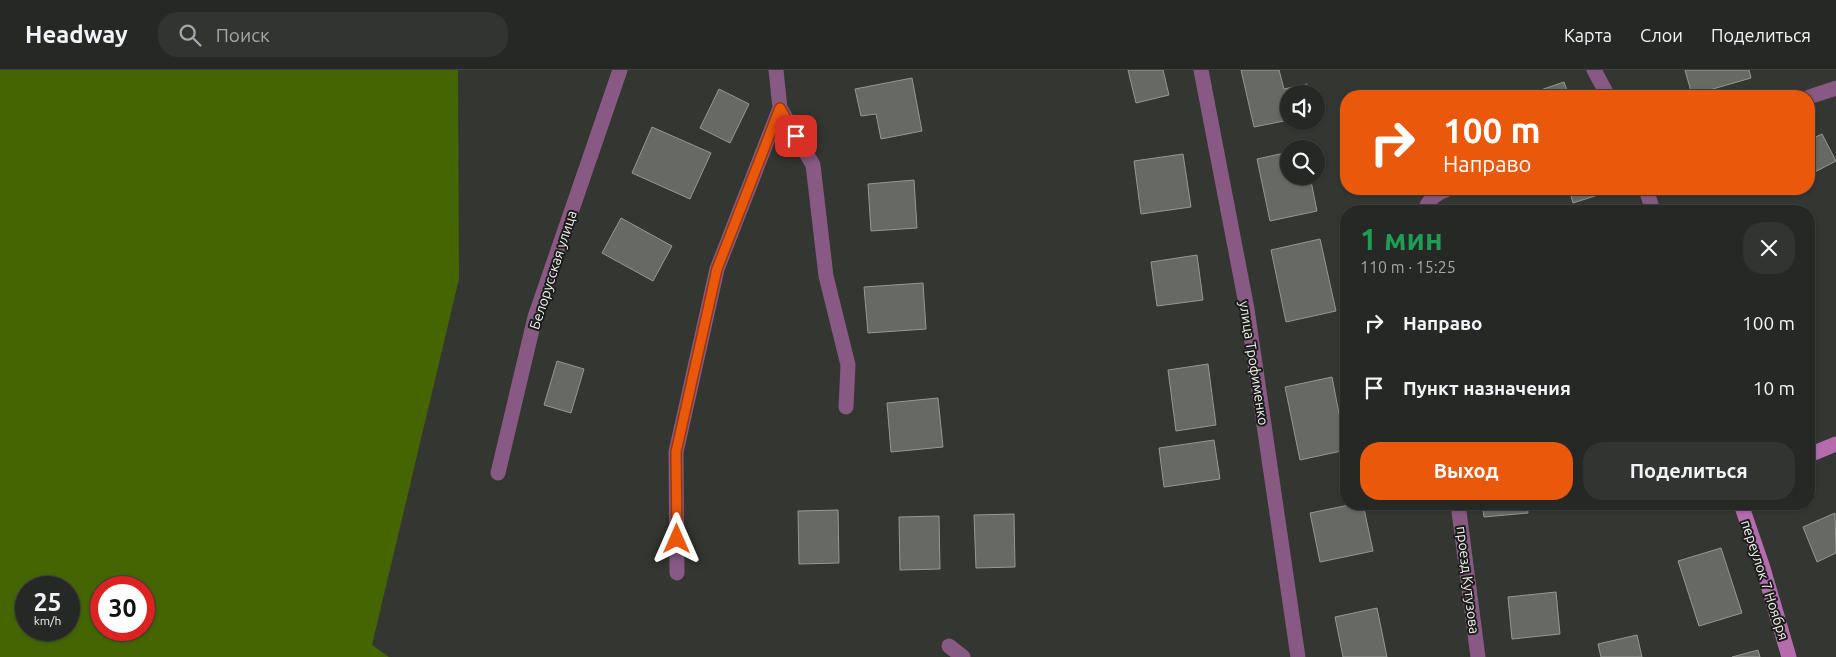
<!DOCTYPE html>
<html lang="ru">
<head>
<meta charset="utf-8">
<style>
  :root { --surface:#262825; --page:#323432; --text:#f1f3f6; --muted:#a4a6a7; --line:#424442; --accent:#ea580c }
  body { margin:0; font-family:Ubuntu,sans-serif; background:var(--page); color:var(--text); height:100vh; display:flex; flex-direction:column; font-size:19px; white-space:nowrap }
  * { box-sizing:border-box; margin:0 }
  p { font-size:16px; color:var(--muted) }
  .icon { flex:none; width:28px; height:28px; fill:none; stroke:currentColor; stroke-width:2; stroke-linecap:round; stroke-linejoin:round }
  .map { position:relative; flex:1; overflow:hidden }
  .drawer { position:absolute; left:1340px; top:135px; width:475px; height:305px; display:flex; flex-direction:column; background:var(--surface); border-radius:20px; box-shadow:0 1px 4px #0004,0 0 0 1px var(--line) }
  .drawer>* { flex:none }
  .banner { position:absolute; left:1340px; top:20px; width:475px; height:105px; border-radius:20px; box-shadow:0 1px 4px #0004,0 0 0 1px var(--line); background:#ea580c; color:#fff; overflow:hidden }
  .fabs { position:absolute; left:1280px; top:15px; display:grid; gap:10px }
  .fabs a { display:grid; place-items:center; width:45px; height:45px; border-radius:50%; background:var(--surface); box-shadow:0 1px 4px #0004,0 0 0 1px var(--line); font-size:25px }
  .speed { position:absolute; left:15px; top:506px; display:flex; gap:10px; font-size:25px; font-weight:700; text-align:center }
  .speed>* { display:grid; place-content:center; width:65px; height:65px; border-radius:50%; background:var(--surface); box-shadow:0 1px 4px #0004,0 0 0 1px var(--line); line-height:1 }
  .speed small { font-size:12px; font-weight:400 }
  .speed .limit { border:8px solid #d22; background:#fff; color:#111 }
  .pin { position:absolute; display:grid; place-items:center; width:42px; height:42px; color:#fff; margin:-21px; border-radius:10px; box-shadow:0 2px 8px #0006 }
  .me { position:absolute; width:55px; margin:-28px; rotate:0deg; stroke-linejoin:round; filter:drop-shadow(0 0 4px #0008) }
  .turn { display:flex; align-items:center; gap:18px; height:105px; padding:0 20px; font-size:22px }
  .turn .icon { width:65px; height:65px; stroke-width:2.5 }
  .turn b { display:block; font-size:35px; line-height:42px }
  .round { display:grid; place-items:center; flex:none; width:52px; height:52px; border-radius:20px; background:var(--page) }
  .head { display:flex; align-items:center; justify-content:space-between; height:85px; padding:0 20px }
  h1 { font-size:30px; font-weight:600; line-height:38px; color:#1e9e55 }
  .action { display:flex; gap:10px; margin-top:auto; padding:10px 20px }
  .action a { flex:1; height:58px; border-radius:20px; background:var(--accent); color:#fff; font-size:20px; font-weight:600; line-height:58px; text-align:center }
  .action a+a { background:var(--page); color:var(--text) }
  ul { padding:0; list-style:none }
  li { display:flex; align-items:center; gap:15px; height:65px; padding:0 20px }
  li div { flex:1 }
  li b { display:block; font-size:19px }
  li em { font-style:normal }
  header { display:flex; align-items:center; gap:30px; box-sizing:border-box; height:70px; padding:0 25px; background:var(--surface); border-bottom:1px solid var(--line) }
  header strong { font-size:24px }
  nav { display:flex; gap:28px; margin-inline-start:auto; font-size:18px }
  .search { width:350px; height:45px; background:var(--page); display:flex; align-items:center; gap:12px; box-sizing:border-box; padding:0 18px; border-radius:20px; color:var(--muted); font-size:19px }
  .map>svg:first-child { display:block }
  .green { fill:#456503; fill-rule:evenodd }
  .building { fill:#676964; stroke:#969893 }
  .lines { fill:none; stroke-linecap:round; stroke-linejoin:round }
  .lane { stroke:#875983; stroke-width:15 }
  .street { stroke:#875983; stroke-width:15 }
  .secondary { stroke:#b46cae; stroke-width:15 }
  .route-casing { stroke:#983908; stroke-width:12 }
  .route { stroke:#ea580c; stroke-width:9 }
  .labels { text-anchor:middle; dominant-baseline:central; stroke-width:4; stroke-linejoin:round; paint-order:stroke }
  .street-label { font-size:14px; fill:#f2f3f0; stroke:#1c1d1b }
</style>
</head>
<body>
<header>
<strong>Headway</strong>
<div class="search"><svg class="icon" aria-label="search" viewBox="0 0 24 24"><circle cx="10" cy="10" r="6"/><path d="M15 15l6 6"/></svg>Поиск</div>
<nav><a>Карта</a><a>Слои</a><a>Поделиться</a></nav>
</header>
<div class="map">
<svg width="1836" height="587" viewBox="0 0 1836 587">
  <rect width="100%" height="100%" fill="#333631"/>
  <path class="green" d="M0,0H458L459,209L372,575L389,587H0ZM26,518H69V560H26ZM101,518H144V560H101Z"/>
  <path class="building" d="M1128,0H1163L1169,25L1136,33Z
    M1241,0H1279L1284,19L1307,14L1310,24H1289V50L1254,57Z
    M1685,0H1749L1751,8L1692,25Z
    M912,8L922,61L881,69L876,44L861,46L855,19Z
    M1564,12L1569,26H1523Z
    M719,19L749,34L730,73L700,58Z
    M652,57L711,83L690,129L632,103Z
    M1822,64L1836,91L1809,105V70Z
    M1289,82V106H1310L1317,141L1270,151L1257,89Z
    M1183,84L1191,137L1141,144L1134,91Z
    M914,110L917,158L871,161L868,114Z
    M1569,119H1596L1598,125L1573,133Z
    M621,148L672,176L653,211L602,183Z
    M1320,169L1336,241L1286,252L1271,180Z
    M1197,185L1203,230L1157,236L1151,192Z
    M923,213L926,259L868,263L864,217Z
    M557,291L584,299L571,343L544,335Z
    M1208,294L1216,355L1176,361L1168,300Z
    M1332,307L1346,380L1300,390L1285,317Z
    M938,328L943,377L891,382L887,333Z
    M1214,370L1220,409L1164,417L1159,378Z
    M1354,434H1363L1373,481L1320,492L1310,443Z
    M1482,434H1527L1528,443L1484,447Z
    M838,440L839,493L799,494L798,441Z
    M1835,443L1836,483L1817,492L1803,457Z
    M1014,444L1015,497L976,498L974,445Z
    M939,446L940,499L900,500L899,447Z
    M1721,478L1742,543L1699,556L1678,491Z
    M1556,522L1560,564L1512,569L1508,527Z
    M1377,538L1387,587H1343L1335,547Z
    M1637,565L1642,587H1601L1598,574Z
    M1758,580L1760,587H1732Z"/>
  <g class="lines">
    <path class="lane" d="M949,576L963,587"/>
    <path class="street" d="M776,0L780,38L813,95L826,206L848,295L846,337
      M1201,0L1247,239L1298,587
      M1594,0L1608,26
      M1809,27L1836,18
      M1646,119L1653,141
      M1425,141C1427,130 1438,122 1448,119
      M498,403L535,247L620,0
      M1458,434L1478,587
      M677,503L676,382L717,199L780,38"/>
    <path class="secondary" d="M1809,385L1836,374
      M1741,434L1763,498L1789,587"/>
  </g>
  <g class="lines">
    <defs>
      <path id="route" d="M677,469L676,382L717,199L780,38L796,66"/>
    </defs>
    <use href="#route" class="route-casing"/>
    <use href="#route" class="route"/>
  </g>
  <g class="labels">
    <g class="street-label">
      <text transform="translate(553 200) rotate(-72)">Белорусская улица</text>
      <text transform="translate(1254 293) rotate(81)">улица Трофименко</text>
      <text transform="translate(1468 510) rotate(83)">проезд Кутузова</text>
      <text transform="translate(1765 510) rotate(72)">переулок 7 Ноября</text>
    </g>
  </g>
</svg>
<div class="fabs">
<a><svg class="icon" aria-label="sound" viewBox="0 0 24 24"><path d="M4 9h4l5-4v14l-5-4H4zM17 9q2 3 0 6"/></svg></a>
<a><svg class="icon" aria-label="search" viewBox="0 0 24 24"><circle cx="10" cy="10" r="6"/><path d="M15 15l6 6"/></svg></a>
</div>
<div class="speed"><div>25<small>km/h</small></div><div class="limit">30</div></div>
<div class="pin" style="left:796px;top:66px;background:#d93025"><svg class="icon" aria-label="arrive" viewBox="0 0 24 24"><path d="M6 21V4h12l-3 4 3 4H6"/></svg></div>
<svg class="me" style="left:677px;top:469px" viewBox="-20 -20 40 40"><path d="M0-17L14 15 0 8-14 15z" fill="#ea580c" stroke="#fff" stroke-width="4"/></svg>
<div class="banner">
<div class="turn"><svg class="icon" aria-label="right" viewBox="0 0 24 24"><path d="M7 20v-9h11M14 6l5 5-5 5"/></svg><div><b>100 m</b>Направо</div></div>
</div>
<section class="drawer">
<div class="head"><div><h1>1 мин</h1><p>110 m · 15:25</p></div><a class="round"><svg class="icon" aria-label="close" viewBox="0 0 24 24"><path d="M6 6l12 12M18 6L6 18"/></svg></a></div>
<ul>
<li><svg class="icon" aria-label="right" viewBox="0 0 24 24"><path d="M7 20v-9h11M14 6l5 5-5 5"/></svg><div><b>Направо</b></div><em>100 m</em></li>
<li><svg class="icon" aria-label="arrive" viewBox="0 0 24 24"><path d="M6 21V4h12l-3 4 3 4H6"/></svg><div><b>Пункт назначения</b></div><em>10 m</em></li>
</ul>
<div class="action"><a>Выход</a><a>Поделиться</a></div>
</section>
</div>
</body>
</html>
